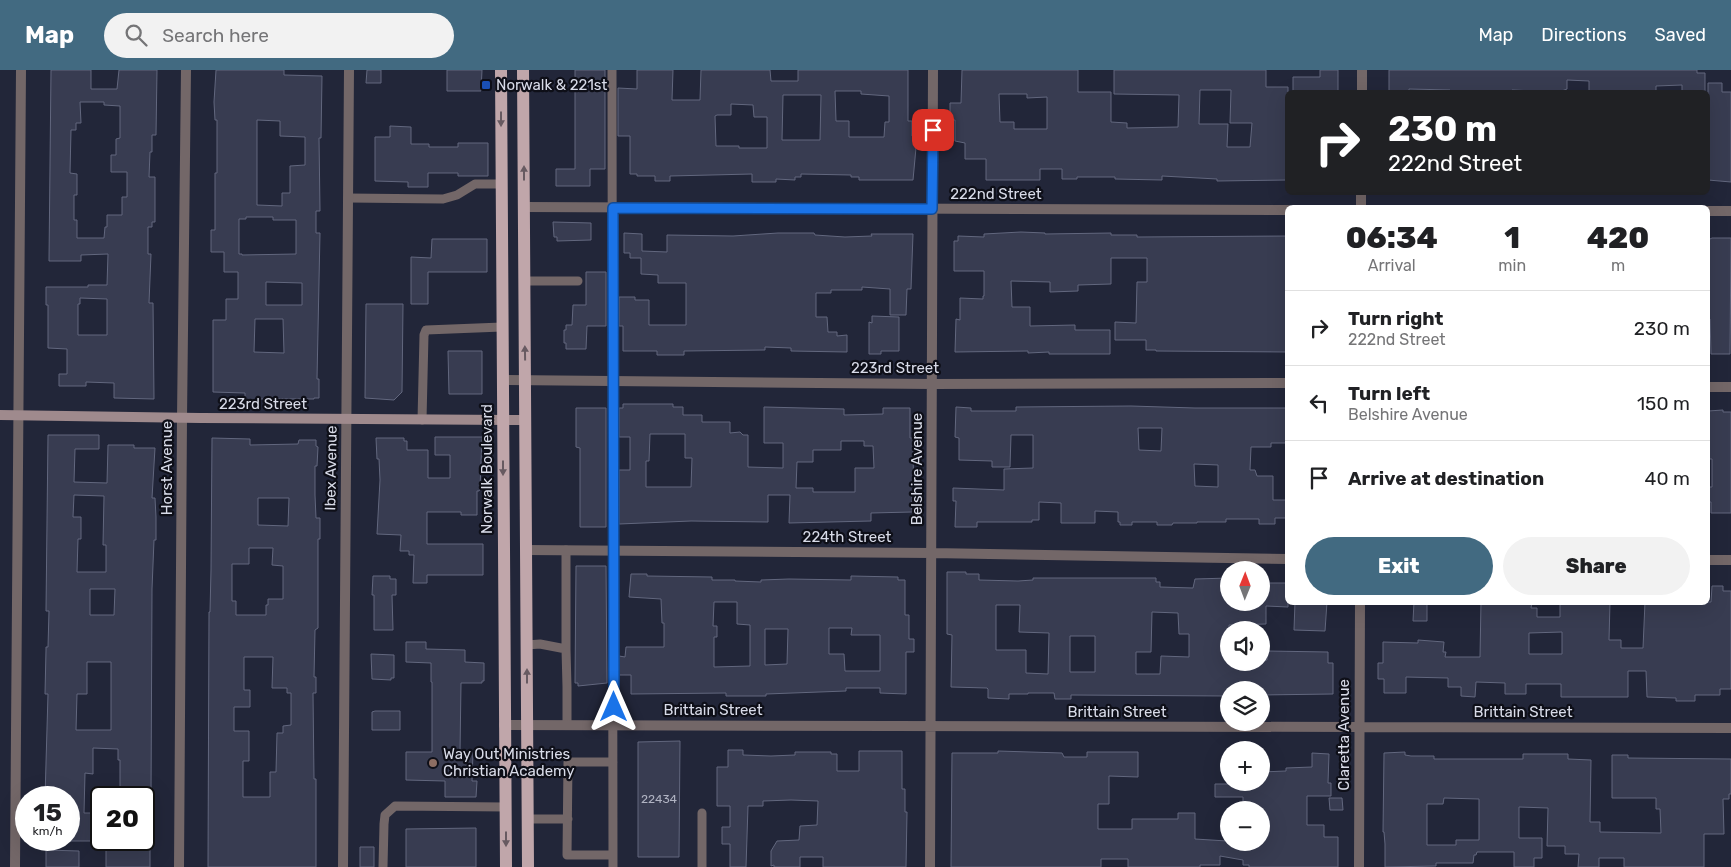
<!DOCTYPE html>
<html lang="en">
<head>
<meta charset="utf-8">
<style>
  :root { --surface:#fff; --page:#f2f2f2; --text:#202124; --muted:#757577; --line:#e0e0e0; --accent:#426a81 }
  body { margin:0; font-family:Rubik,sans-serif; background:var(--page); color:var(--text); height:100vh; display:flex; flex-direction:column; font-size:19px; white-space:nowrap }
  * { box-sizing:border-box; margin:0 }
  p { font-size:16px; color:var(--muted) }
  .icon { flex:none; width:28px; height:28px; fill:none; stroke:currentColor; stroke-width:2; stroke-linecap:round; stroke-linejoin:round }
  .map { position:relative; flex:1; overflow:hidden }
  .details { position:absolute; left:1285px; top:135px; width:425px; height:400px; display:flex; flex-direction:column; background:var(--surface); border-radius:8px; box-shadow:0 5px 20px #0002 }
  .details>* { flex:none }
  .banner { position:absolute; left:1285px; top:20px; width:425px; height:105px; border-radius:8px; box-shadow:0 5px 20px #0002; background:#202124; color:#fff; overflow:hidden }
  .needle { width:32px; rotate:1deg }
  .tools { position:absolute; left:1220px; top:491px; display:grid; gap:10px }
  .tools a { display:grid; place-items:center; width:50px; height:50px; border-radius:50%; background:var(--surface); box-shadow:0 5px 20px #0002; font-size:25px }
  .speed { position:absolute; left:15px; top:716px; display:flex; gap:10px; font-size:25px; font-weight:700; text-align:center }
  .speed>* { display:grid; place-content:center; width:65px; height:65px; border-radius:50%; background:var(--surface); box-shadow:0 5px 20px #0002; line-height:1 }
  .speed small { font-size:12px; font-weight:400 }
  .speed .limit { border:2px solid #111; border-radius:8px; background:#fff; color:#111 }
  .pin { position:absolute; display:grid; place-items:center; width:42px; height:42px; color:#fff; margin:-21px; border-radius:10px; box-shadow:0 2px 8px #0006 }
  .me { position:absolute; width:55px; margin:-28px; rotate:0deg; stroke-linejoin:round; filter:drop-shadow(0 0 4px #0008) }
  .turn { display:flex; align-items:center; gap:18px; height:105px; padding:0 20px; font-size:22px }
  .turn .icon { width:65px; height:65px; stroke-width:2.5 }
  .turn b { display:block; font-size:35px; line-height:42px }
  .eta { display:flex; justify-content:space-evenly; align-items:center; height:85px; text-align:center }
  .eta b { font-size:30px; font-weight:800; line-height:35px }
  .primary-button { display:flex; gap:10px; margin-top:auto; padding:10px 20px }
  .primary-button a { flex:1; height:58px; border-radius:30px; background:var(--accent); color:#fff; font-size:20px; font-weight:800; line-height:58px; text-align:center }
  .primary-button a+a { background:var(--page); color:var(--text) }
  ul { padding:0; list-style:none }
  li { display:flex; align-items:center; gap:15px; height:75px; padding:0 20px; border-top:1px solid var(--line) }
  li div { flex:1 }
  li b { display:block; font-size:19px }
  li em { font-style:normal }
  header { display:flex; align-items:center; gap:30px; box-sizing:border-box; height:70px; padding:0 25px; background:var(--accent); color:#fff }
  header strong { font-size:24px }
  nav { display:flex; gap:28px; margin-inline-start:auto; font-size:18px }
  .search { width:350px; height:45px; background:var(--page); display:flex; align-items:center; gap:12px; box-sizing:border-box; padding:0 18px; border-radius:28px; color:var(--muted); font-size:19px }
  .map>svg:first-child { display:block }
  .building { fill:#383c51; stroke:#62677e; fill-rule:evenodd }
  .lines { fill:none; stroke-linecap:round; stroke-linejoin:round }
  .lane { stroke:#736768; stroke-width:9 }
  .street { stroke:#736768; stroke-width:10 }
  .secondary { stroke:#9f8a8d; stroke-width:10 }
  .primary { stroke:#c0a6aa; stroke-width:12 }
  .oneway { fill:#675a61 }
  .route-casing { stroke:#114b97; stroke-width:12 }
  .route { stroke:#1a73e8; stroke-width:9 }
  .transit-dot { fill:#1a4fb4; stroke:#0e0f18; stroke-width:2 }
  .education-dot { fill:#8d6e63; stroke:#0e0f18; stroke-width:2 }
  .labels { text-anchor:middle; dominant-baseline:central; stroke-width:4.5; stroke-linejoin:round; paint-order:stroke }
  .number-label { font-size:12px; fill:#b0b3c2 }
  .poi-label { font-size:15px; fill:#d8dbe8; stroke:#0e0f18; text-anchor:start }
  .street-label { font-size:15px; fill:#d8dbe8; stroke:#0e0f18 }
</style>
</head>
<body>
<header>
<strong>Map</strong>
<div class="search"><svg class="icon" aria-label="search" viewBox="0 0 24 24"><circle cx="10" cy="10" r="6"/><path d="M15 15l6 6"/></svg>Search here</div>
<nav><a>Map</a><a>Directions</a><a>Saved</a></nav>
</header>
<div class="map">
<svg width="1731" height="797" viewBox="0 0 1731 797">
  <rect width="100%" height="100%" fill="#222639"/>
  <path class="building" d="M51,0H91V19H117L119,0H157L156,65H152V82H150L149,107H155V152H152V157H148V184H151L149,233H153L154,329L114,328V313L86,312V316H59V304H67V279L48,278V235H46V217H88V215H107L108,184L81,185V191H49ZM80,32H104V35L120,36V68L116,69V85H111V102H127V127H122V145H107V157H105L104,168H77V150H74V125H77V104L70,103L71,60H76V53H81ZM80,228L107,229V265H78V234H80Z
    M216,0H284V5L322,6L321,68H319L320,141H316V163H320L317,309H319V328H314V329H259V331H245V323L213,322V250H226V229H238V202H224V182H211V160H215V103H217V50H215L214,32ZM257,50L280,51V66L305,67V95L290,96V123H282V136L257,135ZM246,147H273V150H296V184L242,185V184H239V149H246ZM266,212L302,213V235H266ZM255,249H283L284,283L254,282Z
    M367,0H381V13H366Z
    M447,0H482L481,21H447Z
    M575,0H605V99H590V116H556V99H575Z
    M637,0H673L672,30H700L701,0H770L771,11H798V0H908V51H912V66L917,67L913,110H859V107H851V105L801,104V107H795V110L776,109V112H752V104L670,106V111H655V106H637V104H630V66H618V18L637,19ZM835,21H861V24L889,26V52H885L884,67H849V51H836ZM783,25H821L820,70H782ZM731,34L753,35L754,47H767V78H739V76H716L715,46L717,45H731Z
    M962,0H1078V22H1111V52L1127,53V58L1178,57L1179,25L1114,24V0H1266V17H1288V110L1217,111V109L1162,106V110L1115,109V107H1077V109H1062V99H1040V110H986V89H965V73L955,71V50H950V33H961ZM1200,20H1231L1230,53H1252L1250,77H1227L1228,54H1199ZM999,24H1027V28L1047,27V59H1014V52H1000Z
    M1320,0H1338V22H1293V7H1320Z
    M1389,0H1697V3H1705V22H1686L1685,21H1682V15L1656,16V22H1589V11L1567,10V19L1559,22L1512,20V22H1450V20L1409,19V22H1389Z
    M1708,13H1722V22H1731V112L1708,110Z
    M390,56L411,57V74H429V77H458V73H488V106H458V103H428V117H408V112L375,111V67H390Z
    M553,152L591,153V170L557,171V167H554Z
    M1021,162L1045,163V164L1111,163V165H1137V167L1288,166V282L1156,281V280H1146V270H1115V252L1136,253L1137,212H1147V188H1111V214L1078,215V221L1050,222V212L1011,211L1012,237H1030V256L1075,255V260H1110V284H1049V282L1028,283V281L955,282L956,249L960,250V228L983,229V226H984V201H954V171H958V166L984,167V164Z
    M624,163L642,164V181L667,182V165L733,166L778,163H814L815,165L845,167L872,166L871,164H913L911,219H907L906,245H890V219L862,217V220H831V223H816V247H827L828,262H837V266L847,265V282L791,281V278L765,277V280L684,281V285H657V281H623V256H619V227H635V230H649V255H686V213H658V205L641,204V188H630V183H624Z
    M1712,168H1731L1730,284H1711L1710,249H1708V170Z
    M432,169H487V202H428V234H411V187L431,188Z
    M586,202H606V256H587L586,279H566V273H564V260H566V255H572L573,235H586Z
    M366,234H403L402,322L394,330L365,328Z
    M872,246L899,247V281H881V284H869V252L872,253Z
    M448,281H482V324H449Z
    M623,334H673V337H683V345H702V352H730V363L740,362L743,365H748V397L783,398V373H764V337L844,339V345L883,344V338H910V368H914L913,385L914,425H912V442L871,443V451L789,453L790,425H768V452L691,451L619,454V400H630V367H619V338H623ZM650,364H685V388H692L691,417H646V391H649ZM841,371H864V376H873L874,398H855V422H813V418H796L797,392H813V380H841Z
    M1131,336L1195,338H1288V373H1271V377H1251L1250,400H1255L1257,406H1273V430H1288V448H1275V454H1259V449H1226V452H1197V453H1173L1172,455H1157V452H1132V455H1120V452H1118V442L1095,441V453H1061V433L1039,432V450H1032V452H977V457H955L956,431H953V418L1004,420V399L1033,398V365H1011L1010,397H992V391L959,390V368L955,367L956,337L971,338V341H1016V337ZM1138,358H1162L1161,381L1139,380ZM1194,394L1218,395V417L1195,416Z
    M576,338H606V457H580V378L576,377Z
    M1723,340V342H1731V443H1711V432H1708V417H1712V389H1708V341Z
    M48,365H99V379H75L74,412L107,413L108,375H134V378H155L152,428H155L156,447V470H154L152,519L151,728H120V690H118V679L93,678V704L85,703L84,743H95V771H68L69,728H45L48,624H45L46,580V577H48L49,541H46ZM74,425L104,426L103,475H106V502H77L78,469H81V447H73ZM90,519H115L114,545H90ZM87,592H111V660H76L77,624H87Z
    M435,367H482L480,419L479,421H477V445H461V442H427V474H483V505H427V513H413L414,485H409V481H400L401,465L377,464L380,410L379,389H377L376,368H404V371H407V380H428V408H450V385H435Z
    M212,368L250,369V375L298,374L299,370H316V376L318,377L317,396H315V425L316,448H320V469H318V558L315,560L314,607H316V623H313L314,709H316V797H208L209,542H210L211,500ZM258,428H289L288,456L258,455ZM249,478H273L272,495L283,496V529H268V535H266V545H236V531H232V494H249ZM244,587H273L272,618H287V623H291V655L283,656V663H277L276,702H270V727H243V691H249V661H234V637H250V620H244Z
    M576,496H606L607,613L578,616V613H575Z
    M947,502H966V504H979V510L1018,511L1033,510V508H1156V512H1160V517L1193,518L1195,509L1229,508V532H1231V535L1261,534V513H1288V537L1266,536V554L1229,555V592H1263V590H1267V581L1328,582V593H1333V624L1261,625V620H1229V626H1227L1071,625V629H1055L1054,623H1028V624H1009V629L988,628V619L987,618L951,617L952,565L947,564ZM996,535H1020L1019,562L1049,563L1048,604L1026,603V580H996ZM1152,542L1178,543L1179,564H1189V587L1161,586L1160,604H1136V582H1151ZM1070,566H1095V602H1070Z
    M631,504H647V506L712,507V510H735V511L761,512V510L789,509L851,510V506L898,507V510H905V545H909V569H914V582H906V624L880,623V618H846V621L766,624V626H726V623L631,624V605H619V586L625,587L626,577H664V553H662L661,529L629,527ZM714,532H737V554L750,555V596L714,597V567H717V556H713ZM829,558H852L851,565H880V601H845L844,584H829ZM765,559H788L787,594L765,595Z
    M373,506H390V509H396V525H392L393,560H374V525H372Z
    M1712,516H1723V521H1731V619H1720V625H1695V631H1676V628L1647,627L1646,601H1628V627H1561V614H1526V624H1505V613L1476,612L1475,627L1461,626V617H1448V608L1406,607V623H1384V609H1378V593H1383V572L1418,573V570L1444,572L1443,582H1446L1445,587H1480L1481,532H1532L1531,538H1537V547H1560V532H1610L1609,570H1621V578H1643L1645,532H1711ZM1562,562V584H1529V563Z
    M1295,532H1327L1325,561L1294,560Z
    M1414,532H1427V551H1413Z
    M406,572H426V579L465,580V592L484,593V611H482V613H461L460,682H473L472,711H477L476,727H445V711L406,710V682H432V612H431V593L406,592Z
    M371,584L394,585V608H391V610L372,609Z
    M375,641H400V660H372V642Z
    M680,671L679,787H638V672Z
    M728,680H743V685L771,686L795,685V682H831V684H837V701H859V681H902V719H905V742H907L906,797H823V787H800V797H774V795L771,796V781L777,771L799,770L800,756L817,755L818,731L791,730L763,731V736H748L746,797H730V774H722V757H730V736H717V697H728Z
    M998,681L1062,683L1064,687H1087V682H1138V707L1109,706V734H1098V759H1132V749H1178V743H1195V769L1227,771V772H1261V740L1243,739V727H1215V714H1261V702L1286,701V698L1312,697V683L1329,684L1328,713H1331V726H1307V755H1324V767H1338V797H1249V795H1243V790L1220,786V795H1200V797H1128V789H1101V797H951L952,683H998Z
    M1405,682V685L1411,686H1434V689H1523V684H1568V689L1591,690L1590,752H1600V762L1661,763L1660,739H1656V728H1612V685H1628V688L1731,689V724H1729V729H1723L1724,764H1704V797H1624V788H1599V797H1578L1579,784H1565V776H1547L1548,738L1519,737V768H1542V788H1534V797H1514V782H1477L1476,785H1474L1473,793H1436V796L1385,797V774L1384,762H1383L1384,683ZM1444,728L1479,729V770H1456V775H1427V734H1443Z
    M1329,728H1342L1343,740H1330Z
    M476,758V797H406V759Z
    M106,775L150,776V797H106Z
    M360,777H374V797H360Z
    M46,780L79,781V797H46Z"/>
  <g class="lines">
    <path class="lane" d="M612,0L613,797
      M348,128L443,129L457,125L475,114H501
      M524,211H578
      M422,350L424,265L426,260L502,257
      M527,575L540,574L566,579L567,617V655
      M566,579V480
      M528,749H568
      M613,785H567L568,692H613
      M383,797L384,754L385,745L395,736L506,737
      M702,797V743"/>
    <path class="street" d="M1362,22V0
      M524,137L1288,140
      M1361,138V122
      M1708,141H1731
      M502,310L932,314L1288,313
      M1708,317H1731
      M526,480L932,483L1288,489
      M1708,490H1731
      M504,655L1731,658
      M15,797L21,0
      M179,797L182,348L186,0
      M343,797L349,0
      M930,797L933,0
      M1359,797L1360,532"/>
    <path class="secondary" d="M0,345L200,348L525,350"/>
    <path class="primary" d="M501,0L506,797
      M523,0L528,797"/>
  </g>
  <defs><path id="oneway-solid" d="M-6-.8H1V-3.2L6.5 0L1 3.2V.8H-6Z" transform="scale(1.25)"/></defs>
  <g class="oneway">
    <use href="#oneway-solid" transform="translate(501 49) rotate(90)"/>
    <use href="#oneway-solid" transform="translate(524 103) rotate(-90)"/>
    <use href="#oneway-solid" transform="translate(525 283) rotate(-91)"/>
    <use href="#oneway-solid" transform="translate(503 398) rotate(90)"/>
    <use href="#oneway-solid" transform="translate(527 606) rotate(-90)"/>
    <use href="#oneway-solid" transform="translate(506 769) rotate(90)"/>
  </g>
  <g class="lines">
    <defs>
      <path id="route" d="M614,637L613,138L932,139L933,60"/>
    </defs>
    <use href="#route" class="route-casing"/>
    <use href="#route" class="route"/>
  </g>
  <rect class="transit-dot" x="481" y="10" width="10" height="10" rx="2.5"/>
  <circle class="education-dot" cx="433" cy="693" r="5"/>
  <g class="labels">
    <g class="number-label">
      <text x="659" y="729">22434</text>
    </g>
    <g class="poi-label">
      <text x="496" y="15">Norwalk &amp; 221st</text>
      <text x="443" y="684">Way Out Ministries<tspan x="443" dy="17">Christian Academy</tspan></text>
    </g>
    <g class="street-label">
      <text x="996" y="124">222nd Street</text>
      <text x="895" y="298">223rd Street</text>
      <text x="263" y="334">223rd Street</text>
      <text transform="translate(167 398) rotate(-90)">Horst Avenue</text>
      <text transform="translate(331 398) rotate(-89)">Ibex Avenue</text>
      <text transform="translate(487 399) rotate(-90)">Norwalk Boulevard</text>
      <text transform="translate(917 399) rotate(-90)">Belshire Avenue</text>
      <text x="847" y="467">224th Street</text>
      <text x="713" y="640">Brittain Street</text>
      <text x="1117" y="642">Brittain Street</text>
      <text x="1523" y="642">Brittain Street</text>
      <text transform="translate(1344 665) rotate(-90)">Claretta Avenue</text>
    </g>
  </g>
</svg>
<div class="tools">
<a><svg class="needle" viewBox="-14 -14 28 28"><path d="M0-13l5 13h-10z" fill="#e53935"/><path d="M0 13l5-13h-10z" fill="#757577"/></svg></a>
<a><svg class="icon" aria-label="sound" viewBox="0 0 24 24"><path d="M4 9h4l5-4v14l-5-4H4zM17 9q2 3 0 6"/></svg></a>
<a><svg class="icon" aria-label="layers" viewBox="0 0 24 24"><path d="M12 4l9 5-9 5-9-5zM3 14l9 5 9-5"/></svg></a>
<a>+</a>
<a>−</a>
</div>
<div class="speed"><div>15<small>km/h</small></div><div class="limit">20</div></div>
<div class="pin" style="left:933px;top:60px;background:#d93025"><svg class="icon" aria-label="arrive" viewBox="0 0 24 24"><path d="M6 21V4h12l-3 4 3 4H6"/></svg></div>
<svg class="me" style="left:614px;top:637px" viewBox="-20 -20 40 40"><path d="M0-17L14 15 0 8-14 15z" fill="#1a73e8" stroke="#fff" stroke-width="4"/></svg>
<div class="banner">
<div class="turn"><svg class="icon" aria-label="right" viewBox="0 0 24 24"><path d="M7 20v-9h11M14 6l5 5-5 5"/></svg><div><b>230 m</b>222nd Street</div></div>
</div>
<section class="details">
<div class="eta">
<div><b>06:34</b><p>Arrival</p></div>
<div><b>1</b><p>min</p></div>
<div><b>420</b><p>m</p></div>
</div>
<ul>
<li><svg class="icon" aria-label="right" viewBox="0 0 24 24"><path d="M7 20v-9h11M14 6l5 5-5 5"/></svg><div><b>Turn right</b><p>222nd Street</p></div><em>230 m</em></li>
<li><svg class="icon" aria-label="left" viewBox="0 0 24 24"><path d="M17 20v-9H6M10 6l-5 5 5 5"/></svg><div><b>Turn left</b><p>Belshire Avenue</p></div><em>150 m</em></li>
<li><svg class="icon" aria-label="arrive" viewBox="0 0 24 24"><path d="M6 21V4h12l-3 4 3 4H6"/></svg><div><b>Arrive at destination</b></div><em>40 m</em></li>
</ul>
<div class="primary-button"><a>Exit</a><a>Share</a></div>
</section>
</div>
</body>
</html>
